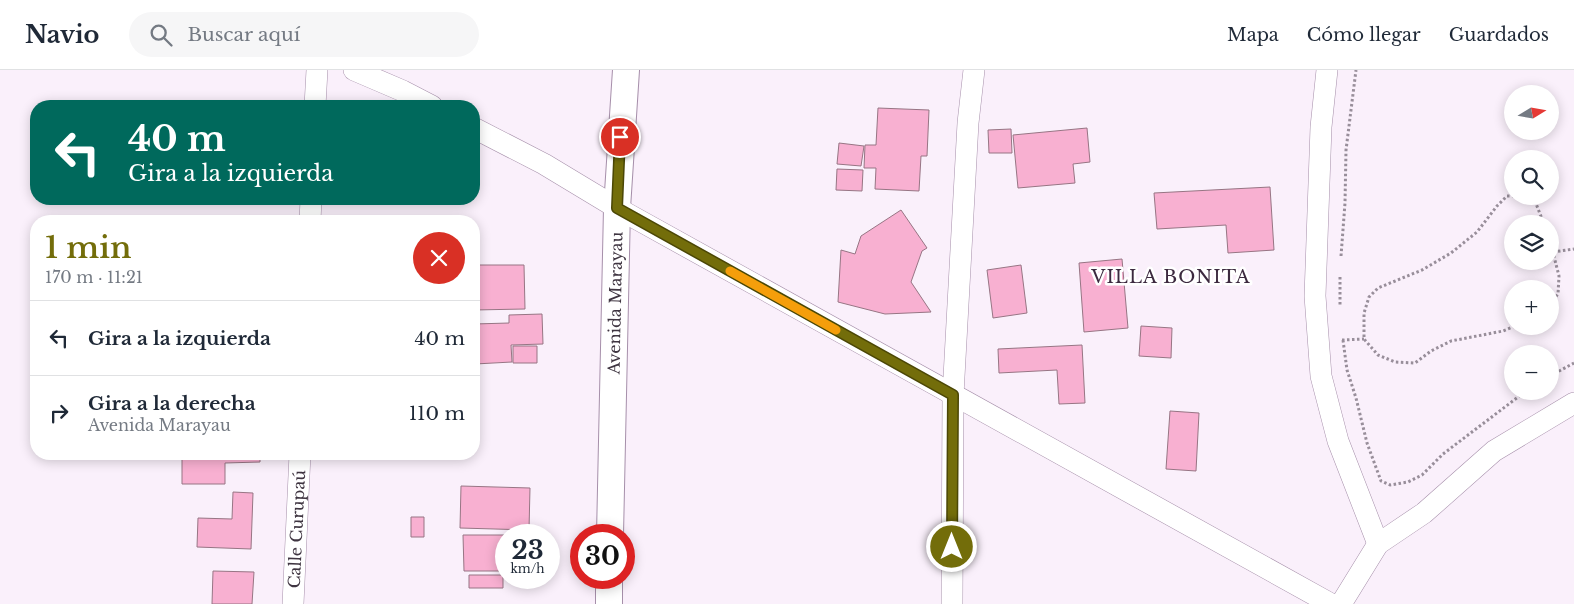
<!DOCTYPE html>
<html lang="es">
<head>
<meta charset="utf-8">
<style>
  :root { --surface:#fff; --page:#f6f6f7; --text:#1f2937; --muted:#747a83; --line:#e0e1e3; --accent:#736d0a }
  body { margin:0; font-family:"Libre Baskerville",serif; background:var(--page); color:var(--text); height:100vh; display:flex; flex-direction:column; font-size:19px; white-space:nowrap }
  * { box-sizing:border-box; margin:0 }
  p { font-size:16px; color:var(--muted) }
  .icon { flex:none; width:28px; height:28px; fill:none; stroke:currentColor; stroke-width:2; stroke-linecap:round; stroke-linejoin:round }
  .map { position:relative; flex:1; overflow:hidden }
  .panel { position:absolute; left:30px; top:145px; width:450px; height:245px; display:flex; flex-direction:column; background:var(--surface); border-radius:20px; box-shadow:0 2px 12px #0003 }
  .panel>* { flex:none }
  .hud { position:absolute; left:30px; top:30px; width:450px; height:105px; border-radius:20px; box-shadow:0 2px 12px #0003; background:#00695c; color:#fff; overflow:hidden }
  .needle { width:32px; rotate:79deg }
  .controls { position:absolute; left:1504px; top:15px; display:grid; gap:10px }
  .controls a { display:grid; place-items:center; width:55px; height:55px; border-radius:50%; background:var(--surface); box-shadow:0 2px 12px #0003; font-size:25px }
  .speed { position:absolute; left:495px; top:454px; display:flex; gap:10px; font-size:25px; font-weight:700; text-align:center }
  .speed>* { display:grid; place-content:center; width:65px; height:65px; border-radius:50%; background:var(--surface); box-shadow:0 2px 12px #0003; line-height:1 }
  .speed small { font-size:12px; font-weight:400 }
  .speed .limit { border:8px solid #d22; background:#fff; color:#111 }
  .pin { position:absolute; display:grid; place-items:center; width:42px; height:42px; color:#fff; margin:-21px; border:2px solid #fff; border-radius:50%; box-shadow:0 1px 5px #0007 }
  .me { position:absolute; width:55px; margin:-28px; rotate:0deg; stroke-linejoin:round; filter:drop-shadow(0 0 4px #0008) }
  .turn { display:flex; align-items:center; gap:18px; height:105px; padding:0 15px; font-size:22px }
  .turn .icon { width:65px; height:65px; stroke-width:2.5 }
  .turn b { display:block; font-size:35px; line-height:42px }
  .round { display:grid; place-items:center; flex:none; width:52px; height:52px; border-radius:26px; background:var(--page) }
  .headline { display:flex; align-items:center; justify-content:space-between; height:85px; padding:0 15px }
  h1 { font-size:30px; font-weight:600; line-height:38px; color:var(--accent) }
  ul { padding:0; list-style:none }
  li { display:flex; align-items:center; gap:15px; height:75px; padding:0 15px; border-top:1px solid var(--line) }
  li div { flex:1 }
  li b { display:block; font-size:19px }
  li em { font-style:normal }
  header { display:flex; align-items:center; gap:30px; box-sizing:border-box; height:70px; padding:0 25px; background:var(--surface); border-bottom:1px solid var(--line) }
  header strong { font-size:24px }
  nav { display:flex; gap:28px; margin-inline-start:auto; font-size:18px }
  .search { width:350px; height:45px; background:var(--page); display:flex; align-items:center; gap:12px; box-sizing:border-box; padding:0 18px; border-radius:28px; color:var(--muted); font-size:19px }
  .map>svg:first-child { display:block }
  .building { fill:#f8b0d1; stroke:#977584 }
  .lines { fill:none; stroke-linecap:round; stroke-linejoin:round }
  .minor-casing { stroke:#a68faa; stroke-width:22 }
  .tertiary-casing { stroke:#a68faa; stroke-width:28 }
  .path { stroke:#988e9a; stroke-width:3; stroke-dasharray:2.5 2.5; stroke-linecap:butt }
  .minor { stroke:#fff; stroke-width:21 }
  .tertiary { stroke:#fff; stroke-width:26 }
  .route-casing { stroke:#4b4706; stroke-width:12 }
  .route { stroke:#736d0a; stroke-width:9 }
  .slow { stroke:#f59e0b; stroke-width:9 }
  .labels { text-anchor:middle; dominant-baseline:central; stroke-width:5; stroke-linejoin:round; paint-order:stroke }
  .street-label { font-size:16px; fill:#3f3541; stroke:#fff }
  .neighbourhood-label { font-size:18px; letter-spacing:1px; fill:#3c293f; stroke:#fff }
</style>
</head>
<body>
<header>
<strong>Navio</strong>
<div class="search"><svg class="icon" aria-label="search" viewBox="0 0 24 24"><circle cx="10" cy="10" r="6"/><path d="M15 15l6 6"/></svg>Buscar aquí</div>
<nav><a>Mapa</a><a>Cómo llegar</a><a>Guardados</a></nav>
</header>
<div class="map">
<svg width="1574" height="534" viewBox="0 0 1574 534">
  <rect width="100%" height="100%" fill="#faf0fb"/>
  <path class="building" d="M878,38L929,40L927,86H921L919,121L875,119L876,98H864L865,75H876Z
    M1087,58L1090,92L1073,94L1075,113L1018,118L1013,65Z
    M1011,59L1012,83H989L988,60Z
    M839,73L864,76L861,96L837,94Z
    M837,99L863,100L862,121L836,120Z
    M1270,117L1274,180L1228,183L1226,155L1157,159L1154,123Z
    M901,140L927,178L922,181L911,212L931,242L885,244L838,232L841,180L855,184L861,166Z
    M1122,189L1128,258L1084,262L1079,193Z
    M474,195H524L525,239L474,240Z
    M1021,195L1027,243L993,248L987,200Z
    M542,244L543,274L511,275L512,292L475,294L474,254L509,253V245Z
    M1141,256L1172,258L1171,288L1139,286Z
    M1082,275L1085,333L1059,334L1057,300L999,303L998,279Z
    M513,276H537V293H513Z
    M1170,341L1199,343L1196,401L1166,399Z
    M209,384H260V392L225,393V414H182V388L209,387Z
    M461,416L530,418L529,460L460,458Z
    M233,422L253,423L251,479L197,477L198,448L232,449Z
    M411,447H424V467H411Z
    M463,465H506V501H464Z
    M213,501L254,502L252,534H212Z
    M469,505H503V518H469Z"/>
  <g class="lines">
    <defs>
      <g id="minor">
        <path d="M354,0L403,21L432,36"/>
        <path d="M1327,0L1321,57L1315,226L1321,306L1338,371L1378,474"/>
        <path d="M315,36L317,0"/>
        <path d="M474,58L544,94L617,138L1331,534"/>
        <path d="M310,151L311,129"/>
        <path id="s1" d="M293,534L300,384"/>
        <path d="M952,534L953,325L968,53L974,0"/>
        <path d="M1341,534L1378,474L1424,443L1494,381L1574,333"/>
      </g>
      <g id="tertiary">
        <path id="s2" d="M610,465L617,138L626,0"/>
        <path d="M609,534V508"/>
      </g>
    </defs>
    <use href="#minor" class="minor-casing"/>
    <use href="#tertiary" class="tertiary-casing"/>
    <path class="path" d="M1533,126L1544,154
      M1550,171L1559,206L1558,224L1550,234
      M1553,182L1574,179
      M1341,186L1345,133L1346,80L1356,0
      M1340,207V236
      M1515,256L1503,261L1451,271L1431,281L1415,293L1395,292L1378,285L1364,269V243L1369,227L1378,218L1422,200L1451,183L1477,162L1497,136L1507,126H1518
      M1342,270L1364,269
      M1343,270L1347,300L1356,328L1367,373L1381,411L1390,415L1408,412L1422,405L1443,384L1526,321
      M1550,306L1574,293"/>
    <use href="#minor" class="minor"/>
    <use href="#tertiary" class="tertiary"/>
  </g>
  <g class="lines">
    <defs>
      <path id="route" d="M620,67L617,138L953,325L952,477"/>
    </defs>
    <use href="#route" class="route-casing"/>
    <use href="#route" class="route"/>
    <path class="slow" d="M730,201L836,260"/>
  </g>
  <g class="labels">
    <g class="street-label">
      <text stroke="none"><textPath href="#s2" startOffset="232">Avenida Marayau</textPath></text>
      <text stroke="none"><textPath href="#s1" startOffset="75">Calle Curupaú</textPath></text>
    </g>
    <g class="neighbourhood-label">
      <text x="1171" y="207">VILLA BONITA</text>
    </g>
  </g>
</svg>
<div class="controls">
<a><svg class="needle" viewBox="-14 -14 28 28"><path d="M0-13l5 13h-10z" fill="#e53935"/><path d="M0 13l5-13h-10z" fill="#747a83"/></svg></a>
<a><svg class="icon" aria-label="search" viewBox="0 0 24 24"><circle cx="10" cy="10" r="6"/><path d="M15 15l6 6"/></svg></a>
<a><svg class="icon" aria-label="layers" viewBox="0 0 24 24"><path d="M12 4l9 5-9 5-9-5zM3 14l9 5 9-5"/></svg></a>
<a>+</a>
<a>−</a>
</div>
<div class="speed"><div>23<small>km/h</small></div><div class="limit">30</div></div>
<div class="pin" style="left:620px;top:67px;background:#d93025"><svg class="icon" aria-label="arrive" viewBox="0 0 24 24"><path d="M6 21V4h12l-3 4 3 4H6"/></svg></div>
<svg class="me" style="left:952px;top:477px" viewBox="-20 -20 40 40"><circle r="17" fill="#736d0a" stroke="#fff" stroke-width="3"/><path d="M0-11L8 9 0 5-8 9z" fill="#fff"/></svg>
<div class="hud">
<div class="turn"><svg class="icon" aria-label="left" viewBox="0 0 24 24"><path d="M17 20v-9H6M10 6l-5 5 5 5"/></svg><div><b>40 m</b>Gira a la izquierda</div></div>
</div>
<section class="panel">
<div class="headline"><div><h1>1 min</h1><p>170 m · 11:21</p></div><a class="round" style="background:#d93025;color:#fff"><svg class="icon" aria-label="close" viewBox="0 0 24 24"><path d="M6 6l12 12M18 6L6 18"/></svg></a></div>
<ul>
<li><svg class="icon" aria-label="left" viewBox="0 0 24 24"><path d="M17 20v-9H6M10 6l-5 5 5 5"/></svg><div><b>Gira a la izquierda</b></div><em>40 m</em></li>
<li><svg class="icon" aria-label="right" viewBox="0 0 24 24"><path d="M7 20v-9h11M14 6l5 5-5 5"/></svg><div><b>Gira a la derecha</b><p>Avenida Marayau</p></div><em>110 m</em></li>
</ul>
</section>
</div>
</body>
</html>
